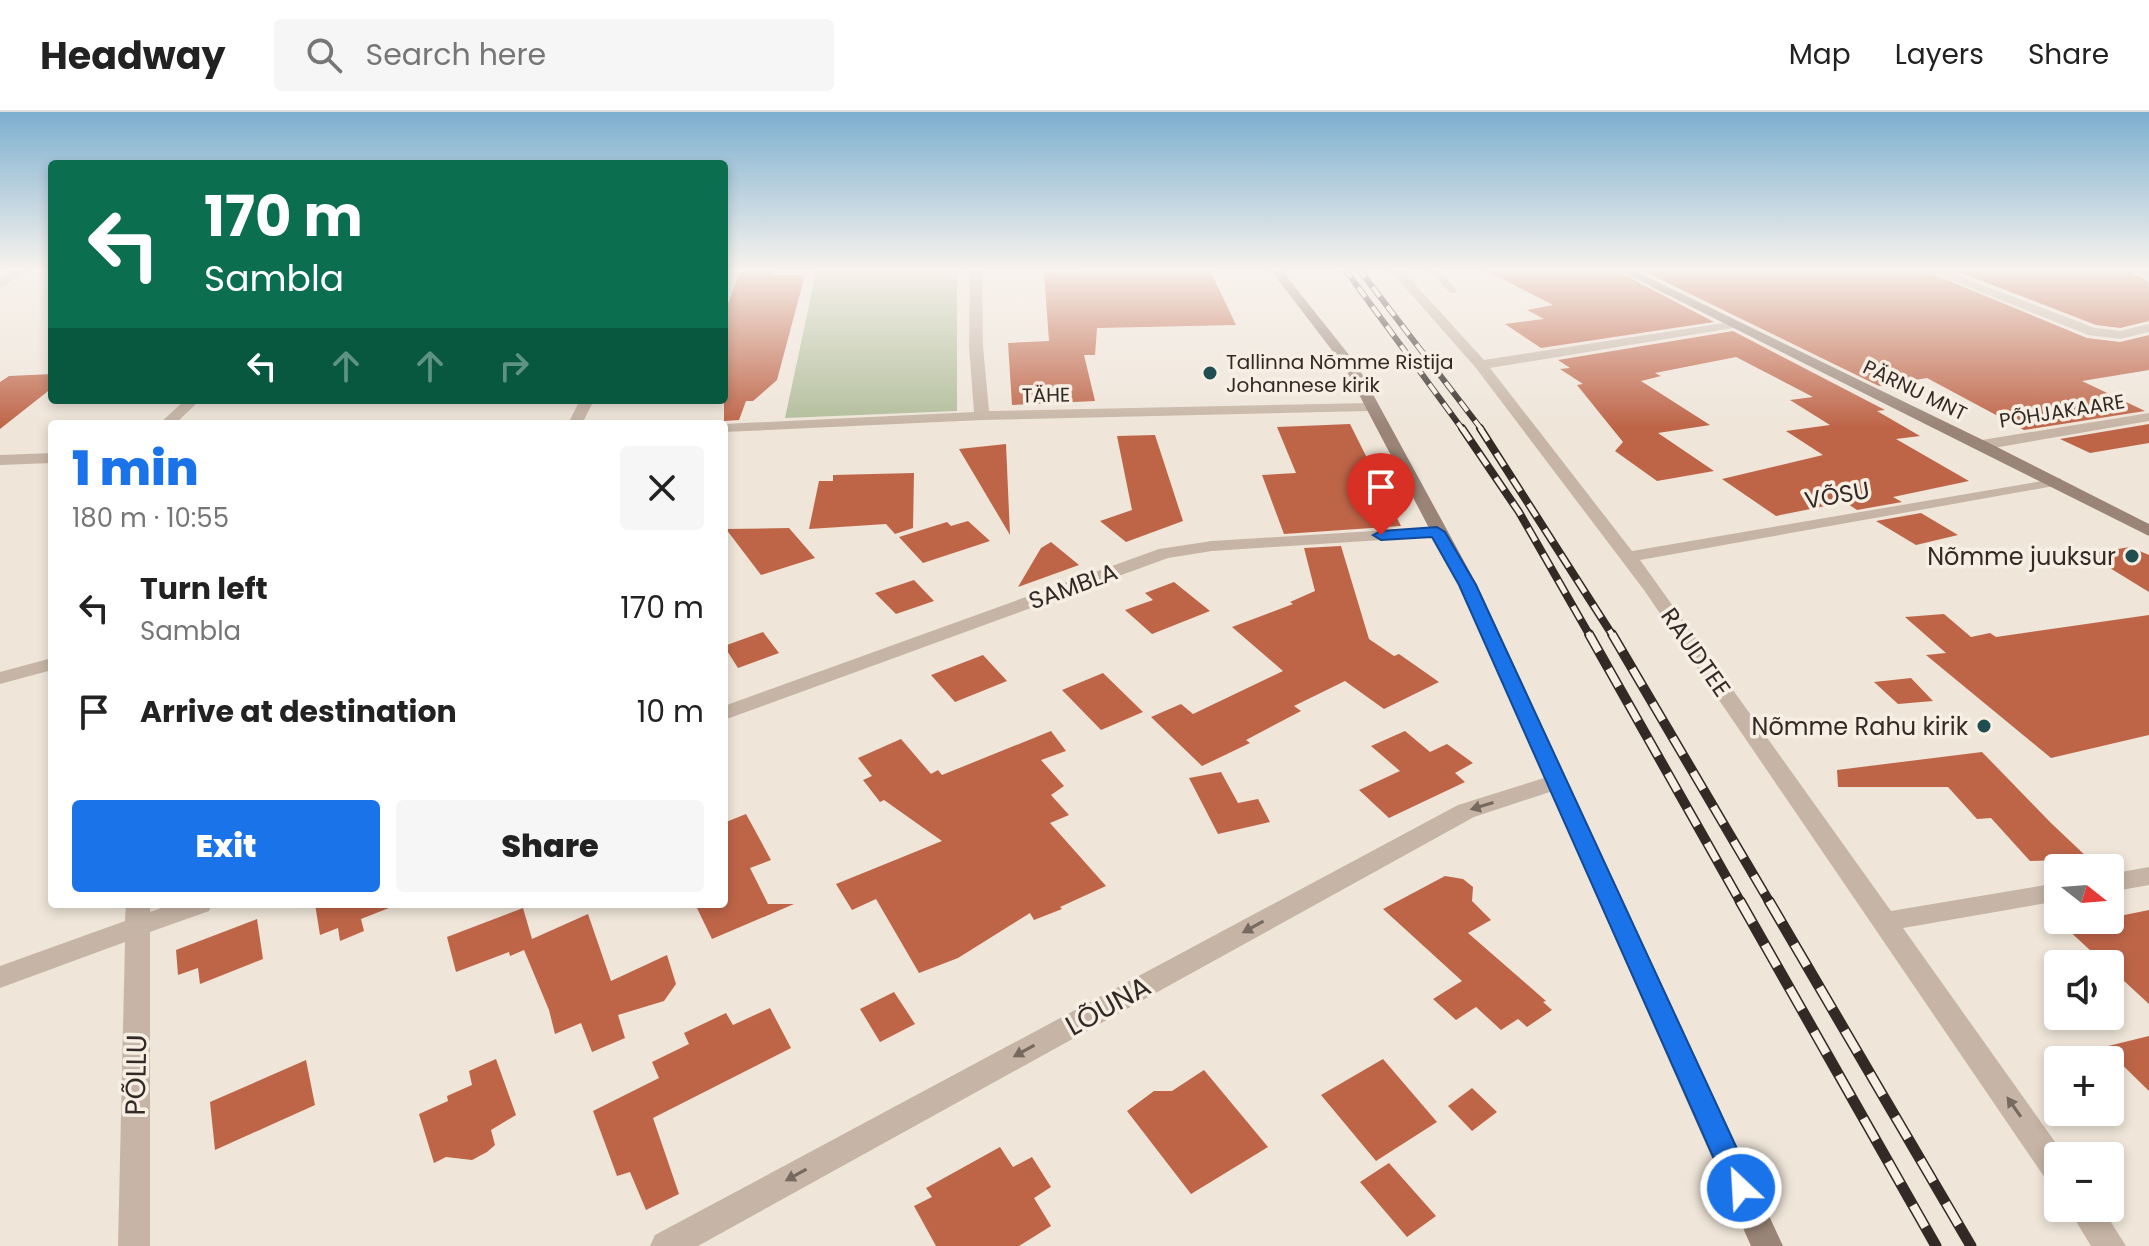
<!DOCTYPE html>
<html lang="en">
<head>
<meta charset="utf-8">
<style>
  :root { --surface:#fff; --page:#f6f6f6; --text:#222; --muted:#767676; --line:#e0e0e0; --accent:#1a73e8 }
  body { margin:0; font-family:Poppins,sans-serif; background:var(--page); color:var(--text); height:100vh; display:flex; flex-direction:column; font-size:30px; white-space:nowrap }
  * { box-sizing:border-box; margin:0 }
  p { font-size:26px; color:var(--muted) }
  .icon { flex:none; width:44px; height:44px; fill:none; stroke:currentColor; stroke-width:2; stroke-linecap:round; stroke-linejoin:round }
  .map { position:relative; flex:1; overflow:hidden }
  .drawer { position:absolute; left:48px; top:308px; width:680px; height:488px; display:flex; flex-direction:column; background:var(--surface); border-radius:8px; box-shadow:0 4px 12px #0003 }
  .drawer>* { flex:none }
  .guide { position:absolute; left:48px; top:48px; width:680px; height:244px; border-radius:8px; box-shadow:0 4px 12px #0003; background:#0b6e4f; color:#fff; overflow:hidden }
  .needle { width:52px; rotate:107deg }
  .controls { position:absolute; left:2044px; top:742px; display:grid; gap:16px }
  .controls a { display:grid; place-items:center; width:80px; height:80px; border-radius:8px; background:var(--surface); box-shadow:0 4px 12px #0003; font-size:40px }
  .pin { position:absolute; display:grid; place-items:center; width:68px; height:68px; color:#fff; margin:-82px -34px; border-radius:50% 50% 50% 0; rotate:-45deg; box-shadow:0 0 8px #0007 }
  .pin .icon { rotate:45deg }
  .me { position:absolute; width:88px; margin:-44px; rotate:335deg; stroke-linejoin:round; filter:drop-shadow(0 0 6px #0008) }
  .turn { display:flex; align-items:center; gap:28px; height:168px; padding:0 24px; font-size:36px }
  .turn .icon { width:104px; height:104px; stroke-width:2.5 }
  .turn b { display:block; font-size:56px; line-height:68px }
  .lanes { display:flex; align-items:center; height:76px; padding:0 24px; background:#0003; justify-content:center; gap:40px; direction:ltr }
  .lanes .off { opacity:.35 }
  .round { display:grid; place-items:center; flex:none; width:84px; height:84px; border-radius:8px; background:var(--page) }
  .overview { display:flex; align-items:center; justify-content:space-between; height:136px; padding:0 24px }
  h1 { font-size:48px; font-weight:800; line-height:60px; color:var(--accent) }
  .primary-button { display:flex; gap:16px; margin-top:auto; padding:16px 24px }
  .primary-button a { flex:1; height:92px; border-radius:8px; background:var(--accent); color:#fff; font-size:32px; font-weight:800; line-height:92px; text-align:center }
  .primary-button a+a { background:var(--page); color:var(--text) }
  ul { padding:0; list-style:none }
  li { display:flex; align-items:center; gap:24px; height:104px; padding:0 24px }
  li div { flex:1 }
  li b { display:block; font-size:30px }
  li em { font-style:normal }
  header { display:flex; align-items:center; gap:48px; box-sizing:border-box; height:112px; padding:0 40px; background:var(--surface); border-bottom:2px solid var(--line) }
  header strong { font-size:38px }
  nav { display:flex; gap:44px; margin-inline-start:auto; font-size:28px }
  .search { width:560px; height:72px; background:var(--page); display:flex; align-items:center; gap:20px; box-sizing:border-box; padding:0 28px; border-radius:8px; color:var(--muted); font-size:30px }
  .map>svg:first-child { display:block }
  .green { fill:#b1bd9a }
  .building { fill:#be6548 }
  .lines { fill:none; stroke-linecap:round; stroke-linejoin:round }
  .lane { fill:#c6b5a6; fill-rule:evenodd }
  .street { fill:#c6b5a6; fill-rule:evenodd }
  .secondary { fill:#998477; fill-rule:evenodd }
  .rail-far3-casing { stroke:#332a26; stroke-width:6 }
  .rail-far2-casing { stroke:#332a26; stroke-width:8 }
  .rail-far1-casing { stroke:#332a26; stroke-width:10 }
  .rail-casing { stroke:#332a26; stroke-width:11 }
  .rail-far3 { stroke:#f7efe4; stroke-width:4; stroke-dasharray:12; stroke-linecap:butt }
  .rail-far2 { stroke:#f7efe4; stroke-width:5; stroke-dasharray:15; stroke-linecap:butt }
  .rail-far1 { stroke:#f7efe4; stroke-width:7; stroke-dasharray:20; stroke-linecap:butt }
  .rail { stroke:#f7efe4; stroke-width:8; stroke-dasharray:25; stroke-linecap:butt }
  .oneway { fill:#756960 }
  .route { fill:#1a73e8; stroke:#114b97; stroke-width:2 }
  .poi-dot { fill:#1f4d51; stroke:#f7efe4; stroke-width:3 }
  .labels { text-anchor:middle; dominant-baseline:central; stroke-width:7; stroke-linejoin:round; paint-order:stroke }
  .far-poi-label { font-size:20px; fill:#332a26; stroke:#f7efe4; text-anchor:start }
  .far-street-label { font-size:20px; fill:#332a26; stroke:#f7efe4 }
  .street-label { font-size:24px; fill:#332a26; stroke:#f7efe4 }
  .poi-label { font-size:24px; fill:#332a26; stroke:#f7efe4; text-anchor:end }
  .near-street-label { font-size:28px; fill:#332a26; stroke:#f7efe4 }
</style>
</head>
<body>
<header>
<strong>Headway</strong>
<div class="search"><svg class="icon" aria-label="search" viewBox="0 0 24 24"><circle cx="10" cy="10" r="6"/><path d="M15 15l6 6"/></svg>Search here</div>
<nav><a>Map</a><a>Layers</a><a>Share</a></nav>
</header>
<div class="map">
<svg width="2149" height="1134" viewBox="0 0 2149 1134">
  <rect width="100%" height="100%" fill="#efe5d9"/>
  <path class="green" d="M817,156H957V299L785,306Z"/>
  <path class="building" d="M1209,156L1236,213L1097,216L1095,243H1084L1095,289L1012,293L1008,231L1049,229L1044,161Z
    M1481,156H1611L1714,210L1541,236L1505,212L1544,207L1527,198L1553,193Z
    M1637,156H1918L2087,226L2120,230L2149,223V258L2082,269L2145,299L2024,318L1927,266L1879,274Z
    M1948,156H2124L2149,170V209L2120,216L2096,213Z
    M773,159L771,163H805L777,268L753,289H746L739,308L724,309V202L740,160Z
    M1733,219L1885,298L1877,299L1920,324L1896,327L1969,369L1893,385L1902,390L1857,398L1845,390L1776,404L1722,367L1823,343L1786,319L1830,313L1790,288L1813,285L1736,245L1655,261L1661,264L1641,269L1710,313L1658,321L1714,359L1657,369L1615,339L1623,330L1577,273L1583,272L1560,257L1570,256L1558,248Z
    M52,262V276L0,317V270L9,264Z
    M1350,312L1401,414L1284,422L1262,363L1296,361L1277,315Z
    M2149,312V331L2090,341L2060,327Z
    M1155,323L1183,409L1126,430L1100,409L1132,398L1117,324Z
    M1006,332L1010,423L959,337Z
    M914,361L913,416L895,422L886,412L809,417L819,369H833V363Z
    M1921,401L1958,423L1916,433L1876,409Z
    M968,409L990,429L923,451L899,425L947,410L951,414Z
    M789,416L815,446L761,463L726,417Z
    M1051,430L1079,453L1018,475L1041,436Z
    M1341,434L1369,527L1394,544L1399,542L1439,570L1384,597L1345,569L1294,594L1301,599L1246,628L1250,631L1202,654L1151,605L1181,592L1193,602L1283,559L1232,515L1293,492L1290,490L1315,479L1304,436Z
    M2130,435L2149,443V480L2087,442Z
    M914,468L934,489L896,502L875,481Z
    M1174,470L1210,499L1152,522L1125,498L1153,488L1145,481Z
    M1944,502L1971,525L1990,521L1996,525L2149,503V623L2051,646L1926,543L1946,541L1905,505Z
    M763,520L779,541L738,556L724,534Z
    M983,543L1007,569L955,590L931,563Z
    M1103,561L1143,600L1101,618L1062,578Z
    M1911,566L1933,589L1898,592L1874,570Z
    M1051,619L1066,639L1041,648L1064,674L1051,683L1069,703L1050,711L1106,774L1060,795L1062,797L1034,808L1030,801L958,846L919,861L876,787L852,798L836,772L942,729L884,688L880,690L863,668L872,664L858,646L901,627L931,662L938,658L942,663Z
    M1405,619L1430,640L1447,632L1473,651L1455,661L1465,670L1389,706L1359,678L1400,659L1371,634Z
    M1982,640L2051,711L2089,747L2030,749L1991,706L1977,707L1948,675H1838L1837,658Z
    M1221,660L1238,691L1258,687L1270,710L1218,722L1189,666Z
    M746,702L771,748L750,756L768,792H794L712,827L695,792H724V705L726,710Z
    M1445,764L1463,767L1473,775L1472,789L1491,808L1468,821L1546,889L1543,890L1552,898L1527,915L1518,907L1501,918L1476,895L1456,908L1433,887L1462,869L1383,797Z
    M315,792H394V794L361,807L364,819L340,829L338,816L320,823Z
    M523,796L532,827L588,802L611,869L667,843L676,872L664,889L618,903L625,926L592,940L581,911L555,922L549,898L524,838L510,844L509,840L456,860L447,825Z
    M2149,798V892L2110,856V852H2105L2065,815Z
    M257,807L263,847L200,872L198,856L178,863L176,838Z
    M894,880L915,912L880,930L860,897Z
    M770,896L791,936L653,1006L679,1082L646,1098L630,1060L617,1064L593,999L659,966L652,950L689,932L684,921L726,901L733,913Z
    M2149,924V979L2104,935Z
    M496,947L516,1003L491,1018L495,1033L487,1040L472,1048L446,1045L434,1051L419,1002L448,989L447,984L472,973L469,959Z
    M1383,947L1437,1010L1376,1049L1321,983Z
    M306,948L315,993L215,1038L210,990Z
    M1204,958L1268,1035L1191,1082L1127,999L1154,979H1172Z
    M1472,976L1497,1000L1472,1019L1448,994Z
    M1000,1035L1013,1055L1032,1045L1051,1075L1034,1086L1051,1114L1019,1134H936L914,1094L932,1085L926,1076Z
    M1389,1051L1436,1104L1407,1125L1360,1070Z"/>
  <g class="lines">
    <path class="lane" d="M1427,156H1437L1456,177V181H1450Z"/>
    <path class="street" d="M17,156H31L0,176V167Z
      M970,156H982L983,234L989,299L1370,291L1377,295L1370,299L982,308L724,320V312L974,300L969,234Z
      M1388,156H1400L1484,248L1737,209L1739,212L1733,216L1490,256L1632,439L2060,366L2062,369L2054,374L1640,448L1891,799L2058,771V789L1903,816L2065,1044H2058V1073L2047,1069L1644,478L1476,256Z
      M1921,156H1938L2095,216L2120,219L2149,212V220L2120,227L2088,223Z
      M2131,156L2149,159V167Z
      M185,288H200L175,312H159Z
      M580,288H594L582,312H568Z
      M2149,301V309L1982,338L1974,333L1982,328Z
      M52,341V351L0,353V343Z
      M1437,415L1443,416L1445,420L1443,424L1212,439L1168,446L724,608V594L1159,437L1212,429Z
      M52,546V558L0,572V560Z
      M1557,662L1565,665L1568,670L1565,675L1474,705L698,1134H650L655,1123L1458,693Z
      M2149,755V773L2110,780V762Z
      M126,792H150V800L172,792H212L209,799L150,820V1134H118L125,830L0,876V854L125,809Z
      M2068,1096H2102L2126,1134H2091Z"/>
    <path class="secondary" d="M1269,156H1280L1357,253L1477,473L1783,1134H1751L1459,473L1344,254Z
      M1614,156H1629L1987,330L2149,412V424Z"/>
    <defs>
      <path id="rail-far3" d="M1344,156L1463,318
        M1358,156L1482,318"/>
      <path id="rail-far2" d="M1462,316L1519,400L1590,524
        M1480,316L1613,524"/>
      <path id="rail-far1" d="M1589,522L1741,791
        M1612,522L1770,791"/>
      <path id="rail" d="M1740,789L1936,1134
        M1769,789L1971,1134"/>
    </defs>
    <use href="#rail-far3" class="rail-far3-casing"/>
    <use href="#rail-far2" class="rail-far2-casing"/>
    <use href="#rail-far1" class="rail-far1-casing"/>
    <use href="#rail" class="rail-casing"/>
    <use href="#rail-far3" class="rail-far3"/>
    <use href="#rail-far2" class="rail-far2"/>
    <use href="#rail-far1" class="rail-far1"/>
    <use href="#rail" class="rail"/>
  </g>
  <defs><path id="oneway-solid" d="M-6-.8H1V-3.2L6.5 0L1 3.2V.8H-6Z" transform="scale(2)"/></defs>
  <g class="oneway">
    <use href="#oneway-solid" transform="translate(1482 694) rotate(163)"/>
    <use href="#oneway-solid" transform="translate(1253 815) rotate(151)"/>
    <use href="#oneway-solid" transform="translate(1024 939) rotate(151)"/>
    <use href="#oneway-solid" transform="translate(2014 995) rotate(-125)"/>
    <use href="#oneway-solid" transform="translate(796 1063) rotate(151)"/>
  </g>
  <linearGradient id="sky" x2="0" y2="1"><stop stop-color="#7cafcf"/><stop offset="0.5" stop-color="#f8f3ee"/><stop offset="1" stop-color="#f8f3ee" stop-opacity="0"/></linearGradient>
  <rect width="2149" height="315" fill="url(#sky)"/>
  <path class="route" d="M1437,415L1445,420L1476,473L1751,1067L1755,1076L1751,1085L1741,1089L1731,1085L1459,473L1432,425L1381,428L1373,423L1381,419Z"/>
  <g class="poi-dot">
    <circle cx="1210" cy="261" r="8"/>
    <circle cx="2132" cy="444" r="8"/>
    <circle cx="1984" cy="614" r="8"/>
  </g>
  <g class="labels">
    <g class="far-poi-label">
      <text x="1226" y="250">Tallinna Nõmme Ristija<tspan x="1226" dy="23">Johannese kirik</tspan></text>
    </g>
    <g class="far-street-label">
      <text transform="translate(1915 278) rotate(26)">PÄRNU MNT</text>
      <text transform="translate(1046 283) rotate(-1)">TÄHE</text>
      <text transform="translate(2062 299) rotate(-9)">PÕHJAKAARE</text>
    </g>
    <g class="street-label">
      <text transform="translate(1837 383) rotate(-10)">VÕSU</text>
      <text transform="translate(1073 474) rotate(-20)">SAMBLA</text>
      <text transform="translate(1696 540) rotate(55)">RAUDTEE</text>
    </g>
    <g class="poi-label">
      <text x="2116" y="444">Nõmme juuksur</text>
      <text x="1968" y="614">Nõmme Rahu kirik</text>
    </g>
    <g class="near-street-label">
      <text transform="translate(1108 894) rotate(-29)">LÕUNA</text>
      <text transform="translate(136 963) rotate(-89)">PÕLLU</text>
    </g>
  </g>
</svg>
<div class="controls">
<a><svg class="needle" viewBox="-14 -14 28 28"><path d="M0-13l5 13h-10z" fill="#e53935"/><path d="M0 13l5-13h-10z" fill="#767676"/></svg></a>
<a><svg class="icon" aria-label="sound" viewBox="0 0 24 24"><path d="M4 9h4l5-4v14l-5-4H4zM17 9q2 3 0 6"/></svg></a>
<a>+</a>
<a>−</a>
</div>
<div class="pin" style="left:1381px;top:423px;background:#d93025"><svg class="icon" aria-label="arrive" viewBox="0 0 24 24"><path d="M6 21V4h12l-3 4 3 4H6"/></svg></div>
<svg class="me" style="left:1741px;top:1076px" viewBox="-20 -20 40 40"><circle r="17" fill="#1a73e8" stroke="#fff" stroke-width="3"/><path d="M0-11L8 9 0 5-8 9z" fill="#fff"/></svg>
<div class="guide">
<div class="turn"><svg class="icon" aria-label="left" viewBox="0 0 24 24"><path d="M17 20v-9H6M10 6l-5 5 5 5"/></svg><div><b>170 m</b>Sambla</div></div>
<div class="lanes"><svg class="icon" aria-label="left" viewBox="0 0 24 24"><path d="M17 20v-9H6M10 6l-5 5 5 5"/></svg><svg class="icon off" aria-label="ahead" viewBox="0 0 24 24"><path d="M12 20V5M6 11l6-6 6 6"/></svg><svg class="icon off" aria-label="ahead" viewBox="0 0 24 24"><path d="M12 20V5M6 11l6-6 6 6"/></svg><svg class="icon off" aria-label="right" viewBox="0 0 24 24"><path d="M7 20v-9h11M14 6l5 5-5 5"/></svg></div>
</div>
<section class="drawer">
<div class="overview"><div><h1>1 min</h1><p>180 m · 10:55</p></div><a class="round"><svg class="icon" aria-label="close" viewBox="0 0 24 24"><path d="M6 6l12 12M18 6L6 18"/></svg></a></div>
<ul>
<li><svg class="icon" aria-label="left" viewBox="0 0 24 24"><path d="M17 20v-9H6M10 6l-5 5 5 5"/></svg><div><b>Turn left</b><p>Sambla</p></div><em>170 m</em></li>
<li><svg class="icon" aria-label="arrive" viewBox="0 0 24 24"><path d="M6 21V4h12l-3 4 3 4H6"/></svg><div><b>Arrive at destination</b></div><em>10 m</em></li>
</ul>
<div class="primary-button"><a>Exit</a><a>Share</a></div>
</section>
</div>
</body>
</html>
